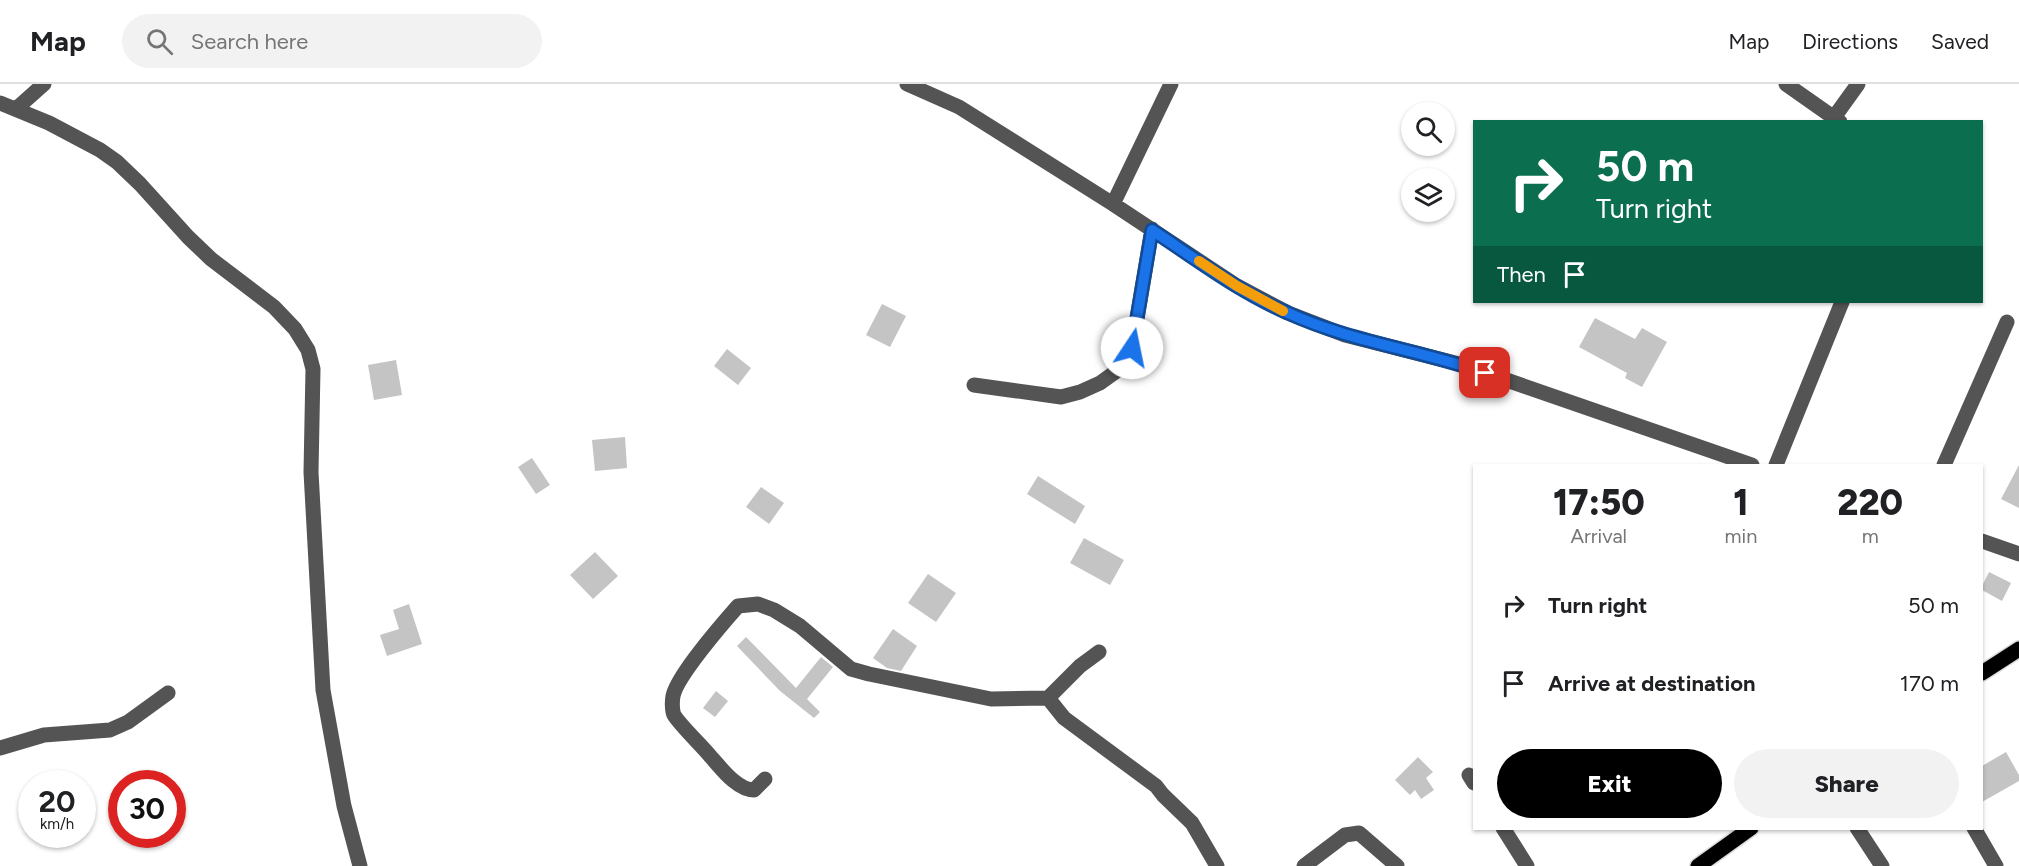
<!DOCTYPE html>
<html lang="en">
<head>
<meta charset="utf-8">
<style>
  :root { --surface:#fff; --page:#f2f2f2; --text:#202124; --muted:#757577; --line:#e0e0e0; --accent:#000 }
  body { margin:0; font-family:Figtree,sans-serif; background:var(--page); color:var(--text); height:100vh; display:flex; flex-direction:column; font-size:22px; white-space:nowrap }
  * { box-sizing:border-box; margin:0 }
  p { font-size:20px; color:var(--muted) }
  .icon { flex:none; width:33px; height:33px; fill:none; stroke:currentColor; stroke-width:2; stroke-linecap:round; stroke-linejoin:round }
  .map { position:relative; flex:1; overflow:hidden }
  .panel { position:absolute; left:1473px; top:380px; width:510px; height:366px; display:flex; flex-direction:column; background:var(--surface); border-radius:0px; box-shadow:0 2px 4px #0004 }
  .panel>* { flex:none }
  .top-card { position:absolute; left:1473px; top:36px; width:510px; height:183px; border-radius:0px; box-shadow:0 2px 4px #0004; background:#0b6e4f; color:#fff; overflow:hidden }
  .tools { position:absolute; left:1401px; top:18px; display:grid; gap:12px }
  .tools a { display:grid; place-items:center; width:54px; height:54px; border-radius:50%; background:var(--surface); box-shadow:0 2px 4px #0004; font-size:30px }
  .speed { position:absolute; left:18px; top:686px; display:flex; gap:12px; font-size:30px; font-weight:700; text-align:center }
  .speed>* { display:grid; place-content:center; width:78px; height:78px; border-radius:50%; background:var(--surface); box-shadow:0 2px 4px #0004; line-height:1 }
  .speed small { font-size:15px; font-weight:400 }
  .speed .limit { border:9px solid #d22; background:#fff; color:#111 }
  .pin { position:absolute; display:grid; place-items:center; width:51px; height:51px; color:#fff; margin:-26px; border-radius:12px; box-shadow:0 3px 9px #0006 }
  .me { position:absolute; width:66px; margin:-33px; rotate:11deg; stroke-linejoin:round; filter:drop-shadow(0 0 4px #0008) }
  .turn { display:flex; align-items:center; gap:21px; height:126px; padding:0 24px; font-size:27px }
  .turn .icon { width:78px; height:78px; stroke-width:2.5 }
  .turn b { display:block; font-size:42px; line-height:51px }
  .then { display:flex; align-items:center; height:57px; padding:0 24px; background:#0003; gap:12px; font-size:22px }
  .eta { display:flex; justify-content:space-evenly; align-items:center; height:102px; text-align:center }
  .eta b { font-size:36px; font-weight:800; line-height:42px }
  .cta { display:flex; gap:12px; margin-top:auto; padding:12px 24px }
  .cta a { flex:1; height:69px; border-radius:36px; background:var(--accent); color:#fff; font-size:24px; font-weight:800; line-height:69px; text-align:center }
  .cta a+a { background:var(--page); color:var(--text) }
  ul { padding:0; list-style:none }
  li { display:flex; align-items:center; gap:18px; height:78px; padding:0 24px }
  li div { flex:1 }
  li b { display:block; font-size:22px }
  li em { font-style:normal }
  header { display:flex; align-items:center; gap:36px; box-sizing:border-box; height:84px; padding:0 30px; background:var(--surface); border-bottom:2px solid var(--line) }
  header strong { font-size:28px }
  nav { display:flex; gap:33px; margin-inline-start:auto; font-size:21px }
  .search { width:420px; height:54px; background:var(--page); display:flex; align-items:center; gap:15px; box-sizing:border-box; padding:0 21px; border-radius:33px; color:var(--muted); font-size:22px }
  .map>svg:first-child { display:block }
  .building { fill:#c4c4c4 }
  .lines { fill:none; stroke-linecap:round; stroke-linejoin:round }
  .major-casing { stroke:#dbdbdb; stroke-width:18 }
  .minor { stroke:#545454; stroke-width:15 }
  .major { stroke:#000; stroke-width:15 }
  .route-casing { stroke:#114b97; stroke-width:15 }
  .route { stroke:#1a73e8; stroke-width:10 }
  .slow { stroke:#f59e0b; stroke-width:10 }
</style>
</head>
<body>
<header>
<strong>Map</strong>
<div class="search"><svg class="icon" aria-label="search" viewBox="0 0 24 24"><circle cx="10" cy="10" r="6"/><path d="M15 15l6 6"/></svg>Search here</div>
<nav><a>Map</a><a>Directions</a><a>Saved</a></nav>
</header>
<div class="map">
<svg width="2019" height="782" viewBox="0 0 2019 782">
  <rect width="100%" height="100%" fill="#fff"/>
  <path class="building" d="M882,220L906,232L890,263L866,251Z
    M1595,234L1635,255L1642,244L1667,258L1642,303L1625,294L1627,289L1579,263Z
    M727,265L751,284L738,301L714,282Z
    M396,276L402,311L374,316L368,281Z
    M625,353L627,384L595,387L592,356Z
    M532,374L550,401L536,410L518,383Z
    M2019,381V424L2001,415Z
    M1038,392L1085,422L1075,440L1027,410Z
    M761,403L784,419L769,440L746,423Z
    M1084,454L1124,476L1110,501L1070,479Z
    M595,468L618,492L593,515L570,491Z
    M1989,488L2011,499L2002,517L1982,506V502Z
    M928,490L956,509L936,538L908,519Z
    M409,520L422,560L387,572L380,551L399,545L393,526Z
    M893,545L917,562L901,587L887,584L873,574Z
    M746,553L796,604L821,573L833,583L807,615L820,628L814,634L780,607L737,562Z
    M716,607L728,617L715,633L703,624Z
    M2006,668L2019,691V697L1982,718V682Z
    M1418,673L1433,688L1426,694L1434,706L1421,715L1415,706L1410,711L1395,696Z"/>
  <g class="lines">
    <defs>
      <path id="major" d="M1982,589L2019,565
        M1698,782L1751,744"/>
    </defs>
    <use href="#major" class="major-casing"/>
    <path class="minor" d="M907,0L959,23L1113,120L1237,202L1288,229L1345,251L1463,281L1752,381
      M1786,0L1840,38
      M0,19L49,39L100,66L117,78L140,100L188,153L211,175L274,223L295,245L308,266L313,285L311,388L323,606L344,722L360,782
      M17,24L44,0
      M1835,32L1858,0
      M1113,120L1171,0
      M974,301L1061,313L1080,308L1100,299L1121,284L1132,264L1152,145
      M1776,381L1842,218
      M1944,381L2007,238
      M1982,457L2019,470
      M1048,614L1064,634L1156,702L1163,711L1192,739L1217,782
      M0,664L44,651L110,646L128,638L168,609
      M1469,691L1474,699
      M765,695L754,706C737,706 721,684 711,673C702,662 680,641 674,631C672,627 672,617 673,612C677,592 723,539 738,522L758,520L774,526L800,542L851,585L869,590L991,615L1048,614L1080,582L1099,568
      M1503,744L1527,782
      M1857,744L1882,782
      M1974,744L1996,782
      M1304,782L1345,751L1359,749L1397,782"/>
    <use href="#major" class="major"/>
  </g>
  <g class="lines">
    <defs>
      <path id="route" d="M1132,264L1152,146C1196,175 1239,208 1288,229C1351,258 1420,266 1485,289"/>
    </defs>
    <use href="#route" class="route-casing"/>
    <use href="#route" class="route"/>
    <path class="slow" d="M1199,177L1237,202L1283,227"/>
  </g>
</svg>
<div class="tools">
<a><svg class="icon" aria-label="search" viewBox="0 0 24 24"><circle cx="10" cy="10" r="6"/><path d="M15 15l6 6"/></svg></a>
<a><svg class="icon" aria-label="layers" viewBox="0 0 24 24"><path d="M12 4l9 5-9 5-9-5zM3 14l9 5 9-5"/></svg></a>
</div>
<div class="speed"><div>20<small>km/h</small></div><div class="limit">30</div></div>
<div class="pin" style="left:1485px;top:289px;background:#d93025"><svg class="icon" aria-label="arrive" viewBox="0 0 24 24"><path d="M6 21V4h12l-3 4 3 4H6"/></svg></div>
<svg class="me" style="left:1132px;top:264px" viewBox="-20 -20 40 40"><circle r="19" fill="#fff"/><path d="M0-13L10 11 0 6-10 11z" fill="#1a73e8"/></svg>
<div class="top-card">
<div class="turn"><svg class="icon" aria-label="right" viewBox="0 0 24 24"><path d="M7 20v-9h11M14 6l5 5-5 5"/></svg><div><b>50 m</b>Turn right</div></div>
<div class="then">Then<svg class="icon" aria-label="arrive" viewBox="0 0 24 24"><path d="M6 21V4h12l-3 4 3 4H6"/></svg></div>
</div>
<section class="panel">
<div class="eta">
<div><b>17:50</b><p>Arrival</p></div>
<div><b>1</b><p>min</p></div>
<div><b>220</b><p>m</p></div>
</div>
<ul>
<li><svg class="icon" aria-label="right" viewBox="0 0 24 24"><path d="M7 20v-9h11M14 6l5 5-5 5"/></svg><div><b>Turn right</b></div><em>50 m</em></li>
<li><svg class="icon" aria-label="arrive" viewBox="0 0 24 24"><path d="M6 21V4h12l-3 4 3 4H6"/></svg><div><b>Arrive at destination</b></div><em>170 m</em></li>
</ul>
<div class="cta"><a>Exit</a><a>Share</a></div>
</section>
</div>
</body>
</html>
